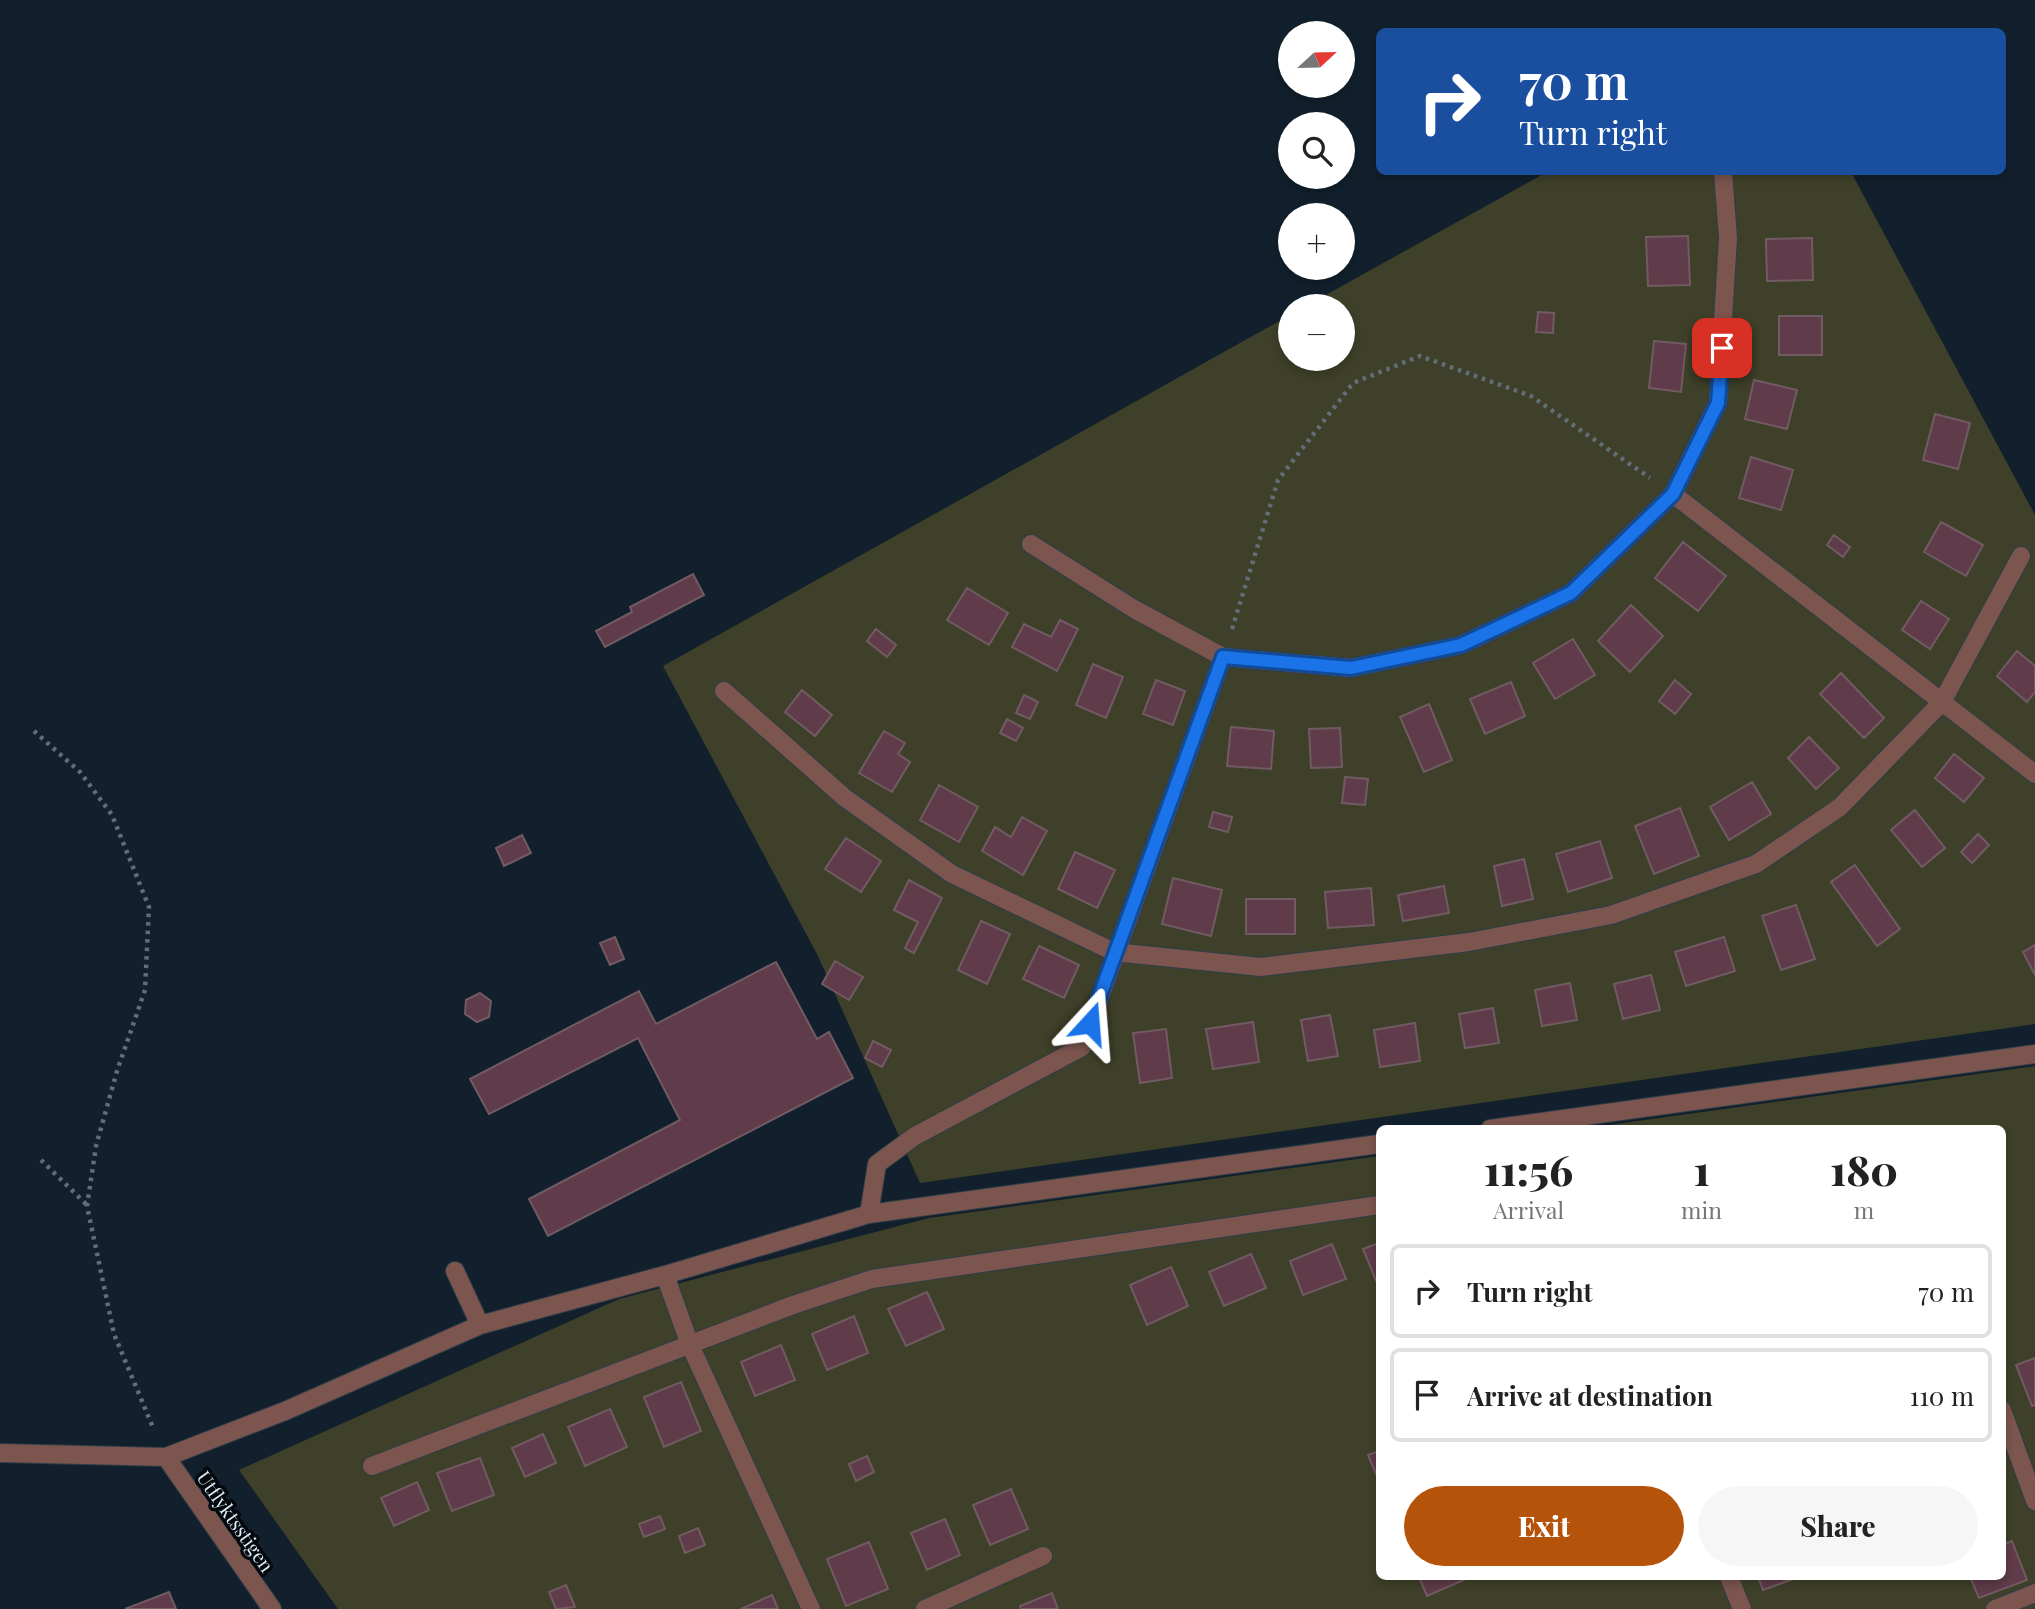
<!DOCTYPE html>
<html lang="en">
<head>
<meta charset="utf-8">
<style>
  :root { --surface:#fff; --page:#f6f6f6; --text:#222; --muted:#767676; --line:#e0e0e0; --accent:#b45309 }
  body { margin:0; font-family:"Playfair Display",serif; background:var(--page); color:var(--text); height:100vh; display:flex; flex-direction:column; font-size:26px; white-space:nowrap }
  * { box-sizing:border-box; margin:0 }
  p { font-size:23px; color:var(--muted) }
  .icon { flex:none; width:38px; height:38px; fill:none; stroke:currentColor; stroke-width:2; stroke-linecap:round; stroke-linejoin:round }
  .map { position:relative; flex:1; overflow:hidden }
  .panel { position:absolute; left:1376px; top:1125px; width:630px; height:455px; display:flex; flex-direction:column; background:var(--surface); border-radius:10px; box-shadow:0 4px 10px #0003 }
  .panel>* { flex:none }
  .hud { position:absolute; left:1376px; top:28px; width:630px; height:147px; border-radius:10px; box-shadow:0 4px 10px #0003; background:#1a4fa0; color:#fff; overflow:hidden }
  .needle { width:46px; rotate:68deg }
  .controls { position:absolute; left:1278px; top:21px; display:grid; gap:14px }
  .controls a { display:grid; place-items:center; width:77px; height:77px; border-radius:50%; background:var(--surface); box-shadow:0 4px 10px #0003; font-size:35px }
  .pin { position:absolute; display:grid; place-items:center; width:60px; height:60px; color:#fff; margin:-30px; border-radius:14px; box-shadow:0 4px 10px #0006 }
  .me { position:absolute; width:77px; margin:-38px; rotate:19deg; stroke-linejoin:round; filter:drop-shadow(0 0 5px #0008) }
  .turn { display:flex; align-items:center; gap:24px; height:147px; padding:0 28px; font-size:32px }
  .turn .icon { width:91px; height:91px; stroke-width:2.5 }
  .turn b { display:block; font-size:49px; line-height:60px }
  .eta { display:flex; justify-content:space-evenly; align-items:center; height:119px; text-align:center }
  .eta b { font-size:42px; font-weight:800; line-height:49px }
  .primary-button { display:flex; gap:14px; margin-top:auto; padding:14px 28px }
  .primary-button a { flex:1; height:80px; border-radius:42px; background:var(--accent); color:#fff; font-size:28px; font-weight:800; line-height:80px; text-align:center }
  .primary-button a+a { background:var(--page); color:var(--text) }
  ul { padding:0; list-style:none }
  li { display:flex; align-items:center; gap:21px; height:94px; margin:0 14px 10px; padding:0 14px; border:4px solid var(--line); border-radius:10px }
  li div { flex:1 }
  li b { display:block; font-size:26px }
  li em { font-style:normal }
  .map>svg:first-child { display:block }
  .green { fill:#3f4029 }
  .building { fill:#603b4a; stroke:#715b63; stroke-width:2 }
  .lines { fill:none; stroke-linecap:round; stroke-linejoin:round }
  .minor-casing { stroke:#2e3d48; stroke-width:20 }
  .path { stroke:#616e79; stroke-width:4.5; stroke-dasharray:3.5 5; stroke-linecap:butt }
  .minor { stroke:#7b554e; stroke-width:18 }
  .route-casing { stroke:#114b97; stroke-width:18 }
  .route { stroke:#1a73e8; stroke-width:12 }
  .labels { text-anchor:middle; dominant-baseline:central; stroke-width:7; stroke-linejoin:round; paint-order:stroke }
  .street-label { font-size:19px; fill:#e3edf6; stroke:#04090e }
</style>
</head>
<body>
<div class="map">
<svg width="2035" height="1609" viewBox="0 0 2035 1609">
  <rect width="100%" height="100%" fill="#11202c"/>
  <path class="green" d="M1547,172H1851L2035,515V1024L920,1183L818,956L663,666L1290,315V359H1342V306H1306Z
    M2035,1066V1609H338L239,1470L619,1299L929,1218L1379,1156V1577H2002V1129H1580Z"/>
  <path class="building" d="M1688,236L1690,285L1648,286L1646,237Z
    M1812,238L1813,280L1767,281L1766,239Z
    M1538,312L1554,313L1553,333L1536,332Z
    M1779,316H1822V355H1779Z
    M1654,341L1686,344L1681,392L1649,388Z
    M1754,380L1797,390L1787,429L1745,419Z
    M1935,414L1970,423L1958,469L1923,460Z
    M1751,457L1793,470L1781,510L1739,498Z
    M1941,522L1983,545L1966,576L1924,552Z
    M1834,535L1850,547L1843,557L1827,545Z
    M1683,542L1726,576L1698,611L1655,578Z
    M693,574L704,595L605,647L596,631L632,612L630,607Z
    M967,588L1008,613L989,645L947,620Z
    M1921,601L1949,619L1930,649L1902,630Z
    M1631,605L1663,636L1630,672L1598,641Z
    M1060,620L1078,629L1057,671L1012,647L1024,624L1051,637Z
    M876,629L896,645L887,657L867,641Z
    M1573,639L1595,675L1555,699L1533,663Z
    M2017,651L2035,666V692L2027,702L1997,676Z
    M1093,664L1123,677L1106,718L1076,705Z
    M1841,673L1884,718L1864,738L1820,694Z
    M1156,680L1185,691L1173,725L1143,714Z
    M1675,680L1691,694L1675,714L1659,701Z
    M1511,682L1525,716L1485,734L1470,699Z
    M802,690L832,715L815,736L785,712Z
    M1024,695L1038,702L1030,719L1016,713Z
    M1429,704L1452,760L1424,772L1400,717Z
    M1007,719L1023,728L1016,741L1000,733Z
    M1231,727L1274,731L1271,769L1227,766Z
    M1340,728L1342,767L1311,768L1309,729Z
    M884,731L905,743L898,754L910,762L892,792L859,773Z
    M1809,737L1839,768L1816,789L1788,758Z
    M1954,754L1984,778L1964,802L1935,778Z
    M1345,777L1368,779L1365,805L1342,803Z
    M1752,782L1771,814L1729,840L1710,807Z
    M939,785L978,807L959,842L920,820Z
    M1680,808L1699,856L1654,874L1635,826Z
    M1915,810L1945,848L1922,867L1891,830Z
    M1213,812L1232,817L1228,832L1209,827Z
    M1022,817L1047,831L1023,875L982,851L995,827L1011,837Z
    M1978,834L1989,845L1972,863L1961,852Z
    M522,835L531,853L504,866L496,848Z
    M846,838L881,861L861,892L825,869Z
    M1600,841L1612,878L1568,892L1556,854Z
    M1075,852L1115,870L1097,908L1058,889Z
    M1524,859L1533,899L1502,906L1494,866Z
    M1855,865L1900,929L1877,946L1831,882Z
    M1173,878L1222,890L1211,936L1162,924Z
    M909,880L942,898L914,953L905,948L918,922L894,910Z
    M1444,886L1449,913L1403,921L1398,895Z
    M1371,888L1374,925L1328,928L1325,892Z
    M1246,899H1295V934H1246Z
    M1796,905L1815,959L1781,970L1762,916Z
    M981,921L1010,934L987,984L958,970Z
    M615,937L624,959L610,965L600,943Z
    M1724,937L1735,971L1686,986L1675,952Z
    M2035,945V975L2023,952Z
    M1039,946L1079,965L1064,998L1023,979Z
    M835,961L863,977L849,1000L822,984Z
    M776,962L817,1039L829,1032L853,1078L548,1236L529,1199L680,1120L638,1038L489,1114L470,1079L639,991L656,1024Z
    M1651,975L1660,1010L1623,1019L1614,984Z
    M1570,983L1577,1020L1542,1026L1535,990Z
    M480,993L491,1001L489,1017L477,1022L465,1014L466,1000Z
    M1493,1008L1499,1043L1465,1048L1459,1014Z
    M1330,1015L1338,1056L1308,1061L1301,1020Z
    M1253,1022L1259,1062L1213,1069L1206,1029Z
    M1415,1023L1420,1061L1380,1067L1374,1030Z
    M1166,1029L1172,1078L1140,1083L1133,1033Z
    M873,1041L891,1050L882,1067L865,1058Z
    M1379,1243V1288L1363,1249Z
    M1332,1244L1346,1279L1303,1295L1290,1261Z
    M1251,1254L1266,1288L1224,1306L1209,1272Z
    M1171,1267L1188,1306L1147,1325L1130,1285Z
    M927,1292L944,1329L906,1346L888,1309Z
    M854,1316L868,1353L827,1370L812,1334Z
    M781,1345L795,1380L755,1396L741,1362Z
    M2035,1358V1405L2032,1406L2016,1365Z
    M681,1382L701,1431L664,1447L644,1397Z
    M610,1409L627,1447L585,1466L568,1427Z
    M543,1434L556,1463L525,1477L512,1448Z
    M1379,1451V1481L1368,1455Z
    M867,1456L874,1472L856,1481L849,1464Z
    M480,1458L494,1495L452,1511L437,1473Z
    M417,1482L429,1510L394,1526L381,1498Z
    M1011,1489L1028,1529L990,1545L973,1505Z
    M660,1516L665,1529L644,1537L639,1524Z
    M945,1519L960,1555L927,1570L911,1533Z
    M698,1528L705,1545L685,1553L679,1536Z
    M2012,1541L2027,1580L1979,1598L1970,1577H2002V1545Z
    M869,1542L888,1589L846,1606L827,1559Z
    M1419,1577H1463L1464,1580L1427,1596Z
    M1758,1577H1799L1763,1590Z
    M566,1585L575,1607L556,1609L549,1592Z
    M169,1592L176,1609H125Z
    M1052,1593L1058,1609H1021L1020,1606Z
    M772,1595L778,1609H741Z"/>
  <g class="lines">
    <defs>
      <path id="minor" d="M1673,494L2035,774
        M1031,544L1134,609L1223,657L1351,668L1461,645L1571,593L1673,494L1718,403L1728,238L1723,172
        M724,691L845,798L952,874L1114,952L1261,967L1469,942L1611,915L1756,864L1840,807L1942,702L2021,556
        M1490,1129L2035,1054
        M869,1214L877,1164L915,1136L1082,1047L1223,657
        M455,1271L480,1325
        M665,1275L690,1345L811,1609
        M2002,1410L2035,1501
        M0,1453L166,1457L285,1411L480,1325L665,1275L869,1214L1379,1144
        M166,1457L272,1609
        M372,1466L793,1305L872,1279L1379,1205
        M1729,1577L1742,1609
        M925,1609L1043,1556
        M1995,1609L2035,1593"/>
    </defs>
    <use href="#minor" class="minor-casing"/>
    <path class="path" d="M1232,629L1278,480L1353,383L1420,356L1531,396L1650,478
      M34,731L80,772L112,815L149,907L145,990L117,1071L96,1146L87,1206L114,1334L154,1430
      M41,1160L87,1205"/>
    <use href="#minor" class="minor"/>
  </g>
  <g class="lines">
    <defs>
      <path id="route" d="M1090,1023L1223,657L1351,668L1461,645L1571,593L1673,494L1718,403L1722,348"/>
    </defs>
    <use href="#route" class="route-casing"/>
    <use href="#route" class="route"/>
  </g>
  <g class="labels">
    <g class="street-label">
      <text transform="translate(236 1521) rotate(55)">Utflyktsstigen</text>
    </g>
  </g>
</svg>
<div class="controls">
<a><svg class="needle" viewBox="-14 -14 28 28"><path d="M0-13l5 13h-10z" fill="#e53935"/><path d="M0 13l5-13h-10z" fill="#767676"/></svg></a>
<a><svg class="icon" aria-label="search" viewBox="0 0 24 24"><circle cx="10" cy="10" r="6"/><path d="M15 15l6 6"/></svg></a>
<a>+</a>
<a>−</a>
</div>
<div class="pin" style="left:1722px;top:348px;background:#d93025"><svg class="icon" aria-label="arrive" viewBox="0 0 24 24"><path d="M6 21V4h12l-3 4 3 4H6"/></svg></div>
<svg class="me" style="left:1090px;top:1023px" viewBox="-20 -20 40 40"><path d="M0-17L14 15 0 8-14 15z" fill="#1a73e8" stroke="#fff" stroke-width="4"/></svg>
<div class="hud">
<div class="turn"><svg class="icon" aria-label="right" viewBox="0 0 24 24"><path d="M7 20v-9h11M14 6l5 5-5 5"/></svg><div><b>70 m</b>Turn right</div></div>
</div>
<section class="panel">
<div class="eta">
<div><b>11:56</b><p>Arrival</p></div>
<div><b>1</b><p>min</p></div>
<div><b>180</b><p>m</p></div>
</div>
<ul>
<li><svg class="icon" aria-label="right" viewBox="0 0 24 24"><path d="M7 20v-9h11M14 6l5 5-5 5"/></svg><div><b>Turn right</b></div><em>70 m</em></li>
<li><svg class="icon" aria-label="arrive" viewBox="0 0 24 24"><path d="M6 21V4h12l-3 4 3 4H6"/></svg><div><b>Arrive at destination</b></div><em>110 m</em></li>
</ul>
<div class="primary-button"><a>Exit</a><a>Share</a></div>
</section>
</div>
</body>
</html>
